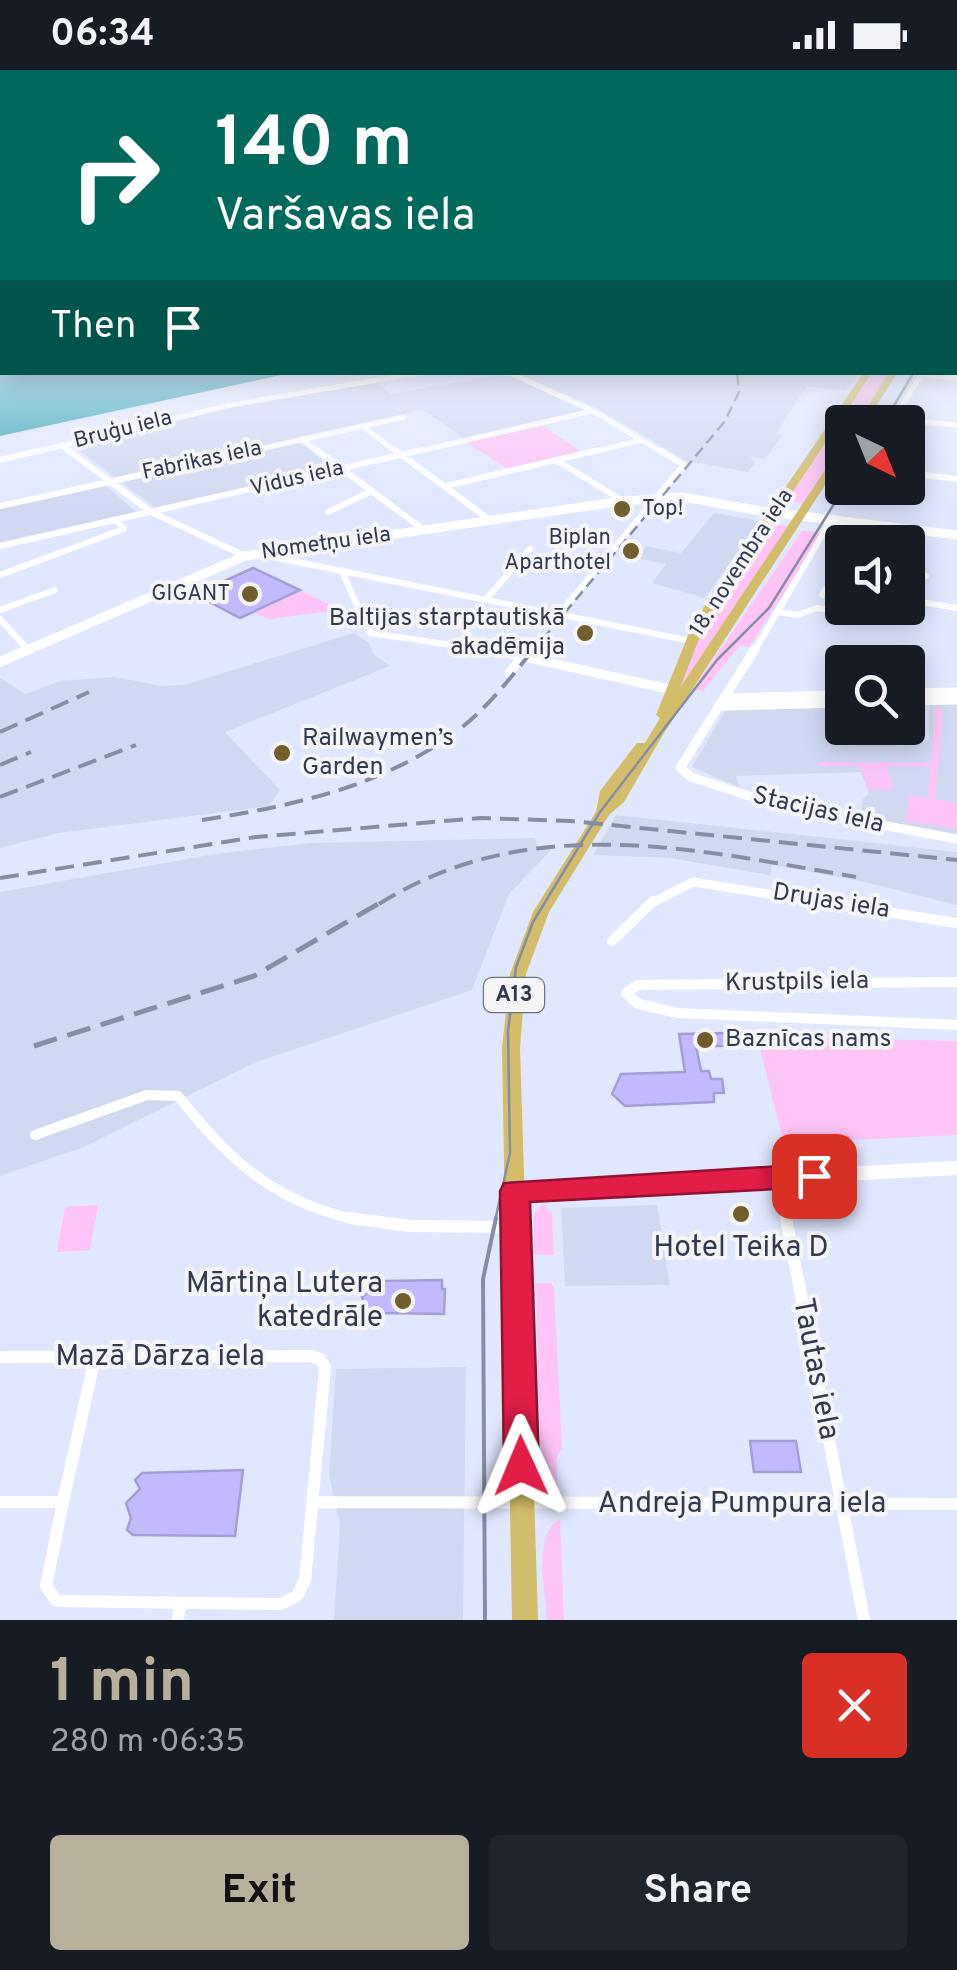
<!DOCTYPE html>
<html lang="en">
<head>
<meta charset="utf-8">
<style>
  :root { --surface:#171b24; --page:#20242c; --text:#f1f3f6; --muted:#9ea1a6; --accent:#b7b09c }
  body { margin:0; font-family:Overpass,sans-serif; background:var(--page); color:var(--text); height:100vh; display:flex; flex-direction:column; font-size:38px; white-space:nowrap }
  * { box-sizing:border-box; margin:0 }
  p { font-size:32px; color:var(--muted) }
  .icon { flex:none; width:55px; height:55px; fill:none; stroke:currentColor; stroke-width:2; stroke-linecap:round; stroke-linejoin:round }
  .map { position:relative; height:1550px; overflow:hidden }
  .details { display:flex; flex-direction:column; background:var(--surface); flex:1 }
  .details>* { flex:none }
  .guide { position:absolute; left:0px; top:0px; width:958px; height:305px; box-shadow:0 5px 25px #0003; background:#00695c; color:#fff; overflow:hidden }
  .needle { width:65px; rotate:137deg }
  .buttons { position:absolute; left:825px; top:335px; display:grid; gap:20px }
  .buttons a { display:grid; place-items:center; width:100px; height:100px; border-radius:10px; background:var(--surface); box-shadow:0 5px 25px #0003; font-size:50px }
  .pin { position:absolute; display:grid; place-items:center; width:85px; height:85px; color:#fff; margin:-42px; border-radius:20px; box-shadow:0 5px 15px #0006 }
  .me { position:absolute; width:110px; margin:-55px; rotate:359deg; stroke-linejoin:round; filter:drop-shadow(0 0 8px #0008) }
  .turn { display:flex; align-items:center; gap:35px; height:210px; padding:0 50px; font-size:45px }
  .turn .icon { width:130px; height:130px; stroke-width:2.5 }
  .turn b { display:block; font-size:70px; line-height:85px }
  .then { display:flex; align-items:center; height:95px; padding:0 50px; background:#0003; gap:20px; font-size:38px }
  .round { display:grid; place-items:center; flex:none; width:105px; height:105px; border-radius:10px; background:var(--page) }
  .headline { display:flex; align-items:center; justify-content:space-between; height:170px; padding:0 50px }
  h1 { font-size:60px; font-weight:700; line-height:75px; color:var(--accent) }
  .cta { display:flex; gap:20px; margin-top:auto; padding:20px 50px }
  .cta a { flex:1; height:115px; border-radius:10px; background:var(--accent); color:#111; font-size:40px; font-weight:700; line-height:115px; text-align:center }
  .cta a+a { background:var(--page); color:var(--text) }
  .status { display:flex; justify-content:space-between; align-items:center; height:70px; padding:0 50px; background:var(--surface); direction:ltr }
  .status svg { height:28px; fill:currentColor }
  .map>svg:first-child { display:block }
  .built { fill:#d1d9f1 }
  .green { fill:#fdc4f5 }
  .water { fill:#3ba5b7 }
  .building { fill:#c3b9ff; stroke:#a59ed3; stroke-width:2.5 }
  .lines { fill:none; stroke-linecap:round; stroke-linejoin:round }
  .minor-far4 { stroke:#fff; stroke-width:5 }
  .minor-far3 { stroke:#fff; stroke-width:6 }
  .minor-far2 { stroke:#fff; stroke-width:9 }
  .minor-far1 { stroke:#fff; stroke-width:10 }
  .minor { stroke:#fff; stroke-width:12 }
  .tertiary-far2 { stroke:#fff; stroke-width:9 }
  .tertiary-far1 { stroke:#fff; stroke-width:10 }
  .tertiary { stroke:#fff; stroke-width:14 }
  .primary { fill:#d2bd6a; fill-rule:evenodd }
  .tram-far1 { stroke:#878ea3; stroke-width:2.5 }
  .tram { stroke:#878ea3; stroke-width:4 }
  .rail-far2 { stroke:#878ea3; stroke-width:2.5; stroke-dasharray:11 6; stroke-linecap:butt }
  .rail-far1 { stroke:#878ea3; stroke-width:4; stroke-dasharray:19 9; stroke-linecap:butt }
  .rail { stroke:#878ea3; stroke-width:5; stroke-dasharray:24 11; stroke-linecap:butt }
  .route { fill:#e11d48; stroke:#92132f; stroke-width:2.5 }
  .poi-dot { fill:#705f2d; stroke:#f5f5f5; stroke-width:4 }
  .labels { text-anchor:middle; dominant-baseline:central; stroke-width:8; stroke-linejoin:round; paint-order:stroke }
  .far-street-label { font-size:22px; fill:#333a4f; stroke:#f5f5f5 }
  .far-poi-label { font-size:22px; fill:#333a4f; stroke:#f5f5f5; text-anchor:end }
  .shield { fill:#f5f5f5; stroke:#6d7281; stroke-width:2.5 }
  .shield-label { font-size:22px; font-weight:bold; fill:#333a4f }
  .poi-label { font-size:25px; fill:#333a4f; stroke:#f5f5f5; text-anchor:start }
  .street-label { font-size:25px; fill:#333a4f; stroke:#f5f5f5 }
  .near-poi-label { font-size:30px; fill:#333a4f; stroke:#f5f5f5 }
  .near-street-label { font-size:30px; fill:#333a4f; stroke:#f5f5f5 }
</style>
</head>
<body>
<div class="status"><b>06:34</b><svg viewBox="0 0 49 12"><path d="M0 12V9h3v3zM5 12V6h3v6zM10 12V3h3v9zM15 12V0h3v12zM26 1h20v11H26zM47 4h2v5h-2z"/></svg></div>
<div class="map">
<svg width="957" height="1550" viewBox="0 0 957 1550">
  <rect width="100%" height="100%" fill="#e1e8fe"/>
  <path class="built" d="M515,303L859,302V303L846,321L807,316L776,364L782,366L765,389L750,387L755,393L748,402L687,391L595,337Z
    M494,306H511L584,340L464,368L423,340L115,407L71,374L231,336L377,313L391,324Z
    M299,372L332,397L156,438L120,411Z
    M106,416L136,442L0,472V439Z
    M714,443L760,451L705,528L652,513L666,494L636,488L646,476L681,483Z
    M354,563L369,573L373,584L390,596L225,662L280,720L269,736L59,763L0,778V608L25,624L60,611L115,607L162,616L184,615Z
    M957,634V764L860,747L863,729L869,724L861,702L736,706L740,718L692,697L725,641L842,637V658H876L883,672L929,670V635Z
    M616,745L957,782V835L860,811L772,795L770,805L670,788L593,785Z
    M535,768L538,778L552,779L509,824L472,920L256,992L84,1077L0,1106V822L215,784L310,773Z
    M657,1135L670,1215L565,1216L561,1138Z
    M466,1297L463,1550H334L340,1455L329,1404L336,1299Z"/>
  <path class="green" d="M873,303H889L857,352H842V375L801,439V433L791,431L782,438Z
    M541,355L582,382L508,399L466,372Z
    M771,454L789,457L685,617L680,616L703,556Z
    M803,460L822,464L749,577L740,575L703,621L693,619Z
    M301,521L328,534L331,541L270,549L254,543Z
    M936,637L943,638L935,729L957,733V759L906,751L909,726L928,728L930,697L886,696L894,719H868L860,696H820L819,692L931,693Z
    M757,967L957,971V1065L784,1073Z
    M543,1134L552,1144L554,1185H534V1143Z
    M98,1135L90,1180L57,1182L65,1137Z
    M536,1213H551L554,1218L562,1377L556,1389L558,1420L544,1408L541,1399Z
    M560,1449L564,1550H547C546,1523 532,1464 560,1449Z"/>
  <path class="water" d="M0,271L2,302L291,303L0,366Z"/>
  <path class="building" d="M253,498L300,520L240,548L200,527L212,522L207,519Z
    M728,963L731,976H696L701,1001H709L711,1009H722L724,1023H714V1032L625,1036L612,1024L621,1004L685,1002L679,964Z
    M374,1207L385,1211L442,1210V1219H445L444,1244L382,1243L377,1249H370L362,1227L369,1222Z
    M750,1371H796L801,1402H754Z
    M243,1400L235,1466L133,1465L127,1460L131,1448L126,1433L140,1419L135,1410L142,1403Z"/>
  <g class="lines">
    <path class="minor-far4" d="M508,302L593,341L663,383
      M957,308L921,305L894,349L957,355
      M362,356L398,383
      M302,369L320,383
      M61,375L71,383
      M31,383L231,335L425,302
      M243,383L404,347
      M411,383L593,341
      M589,383L642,370"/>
    <path class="minor-far3" d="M68,380L151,442L245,486
      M317,380L424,460
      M395,380L490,450
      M0,390L42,380
      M556,390L623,431
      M908,403L957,409
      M446,416L599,380
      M0,436L254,380
      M328,442L372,421
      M918,466L914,501L926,506
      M0,476L422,380
      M262,485L691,571
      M341,500L370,563L499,582
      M0,505L124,459L116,450
      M908,517L917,523L915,531L957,538
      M822,525L826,518L839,516L842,511
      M486,529L530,479
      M0,540L55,520
      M779,542L797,545L817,538L857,544
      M559,544L684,395L659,380
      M0,549L28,580
      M754,582L831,450"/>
    <path class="minor-far2" d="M488,579L673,620
      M755,579L680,698L691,707L780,736L957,769
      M509,603L522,587
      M908,623L957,622
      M723,628L842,625
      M908,631L957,630
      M718,636L842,633
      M650,834L693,812L832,834"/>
    <path class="minor-far1" d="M816,831L957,853
      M612,871L653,831
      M957,912L638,915L626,923L638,934L678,943L957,955
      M35,1065L147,1025L178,1026C232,1093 274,1132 361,1151
      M778,1108L786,1151"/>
    <path class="minor" d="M350,1148L410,1156L514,1157
      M786,1148L864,1550
      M0,1287L311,1286L320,1289L325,1298L305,1510L297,1526L281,1534L56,1531L46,1516L63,1432H0
      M63,1432L95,1287
      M313,1432L957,1434
      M178,1550L180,1534"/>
    <path class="tertiary-far2" d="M23,582L245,486L623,431L683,427L761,441L957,465"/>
    <path class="tertiary-far1" d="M0,592L29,579"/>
    <path class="tertiary" d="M515,1121L957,1098"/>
    <path class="primary" d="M0,223H2V227H0Z
      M0,238H2V242H0Z
      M955,245H957V249H955Z
      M864,302H873L705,553L680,618L837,382L842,379V389L664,663L624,732L609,745L549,842L526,904L520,978L538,1550H512L502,978L510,904L533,842L596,742L600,721L637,673H645L660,648L656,645L693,553Z
      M889,302H898L866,352H858Z"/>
    <path class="tram-far1" d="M884,352L914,302
      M495,1151L510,1083L508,961L516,897L533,852L600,742L717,590L769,538L844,418"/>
    <path class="tram" d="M485,1550L483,1209L496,1148"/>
    <path class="rail-far2" d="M532,582L725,351L739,322L737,302"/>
    <path class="rail-far1" d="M0,662L89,622
      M0,695L31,682
      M0,727L136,675
      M202,750C293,736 386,716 461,658C489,636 511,607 534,579
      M0,808L256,767L480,748L571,751L957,790
      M379,834C529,740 693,779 856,807"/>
    <path class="rail" d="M34,976L254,906L383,831"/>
  </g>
  <linearGradient id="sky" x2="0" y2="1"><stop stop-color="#63aed4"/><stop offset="0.51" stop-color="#f2f5ff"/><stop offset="1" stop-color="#f2f5ff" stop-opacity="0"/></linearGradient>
  <rect width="957" height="440" fill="url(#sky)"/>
  <path class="route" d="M814,1094L824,1098L828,1106L824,1114L814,1117L530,1132L539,1396L534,1407L521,1412L509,1407L504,1396L500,1121L504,1113Z"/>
  <g class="poi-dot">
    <circle cx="622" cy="439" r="10"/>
    <circle cx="631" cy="481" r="10"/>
    <circle cx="250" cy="524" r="10"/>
    <circle cx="585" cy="563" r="10"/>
    <circle cx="282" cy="683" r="10"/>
    <circle cx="705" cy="970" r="10"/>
    <circle cx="741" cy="1144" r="10"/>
    <circle cx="403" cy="1231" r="10"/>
  </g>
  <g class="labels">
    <g class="far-street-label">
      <text transform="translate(123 360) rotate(-14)">Bruģu iela</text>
      <text transform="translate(202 391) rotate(-12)">Fabrikas iela</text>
      <text transform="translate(297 409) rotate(-13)">Vidus iela</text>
      <text transform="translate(326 474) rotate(-8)">Nometņu iela</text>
      <text transform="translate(742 493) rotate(-57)">18. novembra iela</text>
    </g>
    <g class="far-poi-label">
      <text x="642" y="439" text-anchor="start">Top!</text>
      <text x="611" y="468">Biplan<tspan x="611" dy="25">Aparthotel</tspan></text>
      <text x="230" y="524">GIGANT</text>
    </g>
    <rect class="shield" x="484" y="908" width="60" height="34" rx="8"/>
    <g class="shield-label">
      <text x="514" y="925">A13</text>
    </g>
    <g class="poi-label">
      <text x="565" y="549" text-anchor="end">Baltijas starptautiskā<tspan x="565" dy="29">akadēmija</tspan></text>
      <text x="302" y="669">Railwaymen’s<tspan x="302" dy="29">Garden</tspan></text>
      <text x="725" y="970">Baznīcas nams</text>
    </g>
    <g class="street-label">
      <text transform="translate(818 741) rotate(13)">Stacijas iela</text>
      <text transform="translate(831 832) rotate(9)">Drujas iela</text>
      <text transform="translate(797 913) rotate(-1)">Krustpils iela</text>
    </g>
    <g class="near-poi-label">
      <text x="741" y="1178">Hotel Teika D</text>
      <text x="383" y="1214" text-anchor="end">Mārtiņa Lutera<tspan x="383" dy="34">katedrāle</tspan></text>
    </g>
    <g class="near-street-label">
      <text x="160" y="1287">Mazā Dārza iela</text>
      <text transform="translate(815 1299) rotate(79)">Tautas iela</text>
      <text x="742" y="1434">Andreja Pumpura iela</text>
    </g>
  </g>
</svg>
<div class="buttons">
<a><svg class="needle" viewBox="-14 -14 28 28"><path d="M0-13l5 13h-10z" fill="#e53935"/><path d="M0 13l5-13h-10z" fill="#9ea1a6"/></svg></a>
<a><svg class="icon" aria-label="sound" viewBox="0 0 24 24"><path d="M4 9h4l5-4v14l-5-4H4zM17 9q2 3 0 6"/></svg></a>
<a><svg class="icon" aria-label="search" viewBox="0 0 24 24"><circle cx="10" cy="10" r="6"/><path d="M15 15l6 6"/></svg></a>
</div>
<div class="pin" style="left:814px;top:1106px;background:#d93025"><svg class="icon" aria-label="arrive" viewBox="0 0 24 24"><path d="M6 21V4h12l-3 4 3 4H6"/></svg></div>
<svg class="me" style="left:521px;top:1396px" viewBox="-20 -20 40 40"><path d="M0-17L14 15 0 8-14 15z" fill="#e11d48" stroke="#fff" stroke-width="4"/></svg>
<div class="guide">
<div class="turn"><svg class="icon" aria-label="right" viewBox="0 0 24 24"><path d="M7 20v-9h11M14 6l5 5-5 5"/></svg><div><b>140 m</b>Varšavas iela</div></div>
<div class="then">Then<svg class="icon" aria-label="arrive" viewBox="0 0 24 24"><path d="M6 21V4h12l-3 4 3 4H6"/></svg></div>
</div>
</div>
<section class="details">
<div class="headline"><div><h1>1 min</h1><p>280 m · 06:35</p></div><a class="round" style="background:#d93025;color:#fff"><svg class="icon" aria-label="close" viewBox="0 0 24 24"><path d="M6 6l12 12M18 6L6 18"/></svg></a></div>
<div class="cta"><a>Exit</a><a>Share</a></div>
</section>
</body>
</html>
